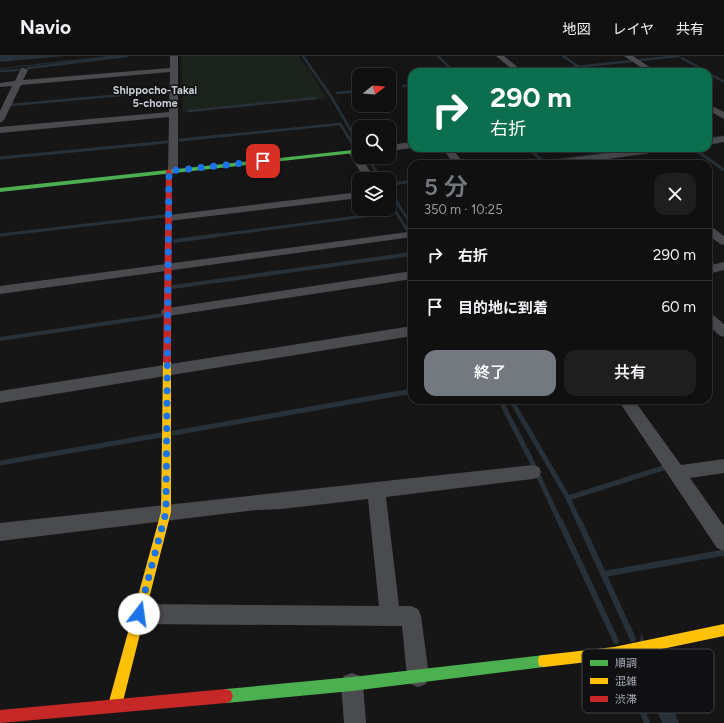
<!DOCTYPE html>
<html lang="ja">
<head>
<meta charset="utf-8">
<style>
  :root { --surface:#101010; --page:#1e1e1e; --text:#f1f3f6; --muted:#9c9d9f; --line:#303030; --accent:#74787f }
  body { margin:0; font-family:Figtree,"Noto Sans JP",sans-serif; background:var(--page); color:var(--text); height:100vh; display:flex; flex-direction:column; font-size:15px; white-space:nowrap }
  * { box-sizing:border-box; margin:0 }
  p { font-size:13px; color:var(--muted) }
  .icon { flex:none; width:22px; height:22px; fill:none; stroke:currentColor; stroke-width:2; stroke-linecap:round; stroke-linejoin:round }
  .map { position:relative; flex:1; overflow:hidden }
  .drawer { position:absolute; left:408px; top:104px; width:304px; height:244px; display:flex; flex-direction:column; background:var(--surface); border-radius:12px; box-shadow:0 4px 16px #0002,0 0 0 1px var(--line) }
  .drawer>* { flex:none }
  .top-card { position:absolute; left:408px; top:12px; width:304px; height:84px; border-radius:12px; box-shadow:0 4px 16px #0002,0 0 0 1px var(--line); background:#0b6e4f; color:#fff; overflow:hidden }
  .needle { width:26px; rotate:73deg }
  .buttons { position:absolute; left:352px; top:12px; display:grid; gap:8px }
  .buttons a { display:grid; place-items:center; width:44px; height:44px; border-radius:8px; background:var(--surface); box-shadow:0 4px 16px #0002,0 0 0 1px var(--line); font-size:20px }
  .pin { position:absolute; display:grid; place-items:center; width:34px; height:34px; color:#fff; margin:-17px; border-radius:8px; box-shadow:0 2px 6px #0006 }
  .me { position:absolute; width:44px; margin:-22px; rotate:15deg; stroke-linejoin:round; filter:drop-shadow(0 0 3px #0008) }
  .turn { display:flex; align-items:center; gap:14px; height:84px; padding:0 16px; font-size:18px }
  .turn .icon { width:52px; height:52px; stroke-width:2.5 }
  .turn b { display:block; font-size:28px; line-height:34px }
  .round { display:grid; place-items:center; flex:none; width:42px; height:42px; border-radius:12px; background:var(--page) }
  .summary { display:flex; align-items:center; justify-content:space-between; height:68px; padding:0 16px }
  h1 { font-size:24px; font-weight:600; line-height:30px; color:var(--accent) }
  .primary-button { display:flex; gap:8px; margin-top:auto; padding:8px 16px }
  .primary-button a { flex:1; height:46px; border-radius:12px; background:var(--accent); color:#fff; font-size:16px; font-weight:600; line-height:46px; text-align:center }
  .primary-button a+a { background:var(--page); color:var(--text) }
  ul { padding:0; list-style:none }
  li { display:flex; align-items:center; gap:12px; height:52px; padding:0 16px; border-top:1px solid var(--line) }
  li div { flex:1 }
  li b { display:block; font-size:15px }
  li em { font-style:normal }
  header { display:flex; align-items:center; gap:24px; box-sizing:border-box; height:56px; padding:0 20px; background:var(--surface); border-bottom:1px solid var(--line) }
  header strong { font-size:19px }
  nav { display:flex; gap:22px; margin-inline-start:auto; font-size:14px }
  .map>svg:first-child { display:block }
  .green { fill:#1c231c }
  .water { fill:#283138 }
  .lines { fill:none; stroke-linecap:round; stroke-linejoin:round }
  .stream-far4 { stroke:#283138; stroke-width:2.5 }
  .stream-far3 { stroke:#283138; stroke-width:3 }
  .stream-far2 { stroke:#283138; stroke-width:4 }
  .stream-far1 { stroke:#283138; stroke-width:5 }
  .stream { stroke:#283138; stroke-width:6 }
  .street { fill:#4a4b4f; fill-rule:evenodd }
  .fast { fill:#4caf50; fill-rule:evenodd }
  .slow { fill:#ffc107; fill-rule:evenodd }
  .jam { fill:#c62828; fill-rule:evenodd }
  .route { stroke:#1a73e8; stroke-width:7; stroke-dasharray:0 12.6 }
  .labels { text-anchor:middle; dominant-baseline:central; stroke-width:3; stroke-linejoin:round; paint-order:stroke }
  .far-neighbourhood-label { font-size:11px; font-weight:bold; fill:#c7cbd3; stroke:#101012 }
  .key { fill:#101012; stroke:#3d3f44; stroke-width:1 }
  .key-label { font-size:11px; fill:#a6acb7 }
</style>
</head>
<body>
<header>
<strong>Navio</strong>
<nav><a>地図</a><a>レイヤ</a><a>共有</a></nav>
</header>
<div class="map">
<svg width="724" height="667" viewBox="0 0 724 667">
  <rect width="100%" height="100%" fill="#161616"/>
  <path class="green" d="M181,0H298L312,17L326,43L183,56Z"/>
  <path class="water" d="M0,0H65L0,6Z
    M108,0H120L0,13V12Z
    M641,577L679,667H662L638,606Z"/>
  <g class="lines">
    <path class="stream-far4" d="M303,0L332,42L354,80
      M438,0L454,16
      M563,0L579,11
      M682,2L707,16
      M640,4L679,0
      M28,12L127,0
      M582,13L586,16
      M0,15L18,14
      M531,16L631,5
      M708,17L724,26
      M403,30L412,29
      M389,32L396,31
      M337,37L359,35
      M10,49L168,35
      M189,55L316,42
      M221,80L340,68L348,80"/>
    <path class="stream-far3" d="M347,79L354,90
      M354,79L359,88
      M708,83L724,81
      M180,84L231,79
      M529,92L543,106
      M693,92L724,114
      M620,95L644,92
      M367,101L381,123
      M0,102L167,86
      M530,108L611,97
      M389,129L412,125
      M389,134L412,170
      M389,145L411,180
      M0,179L164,160
      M212,180L388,157"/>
    <path class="stream-far2" d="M411,179L412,181
      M175,185L219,179
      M708,204L713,209
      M173,231L411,198
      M0,283L163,259"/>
    <path class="stream-far1" d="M500,344L530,402L560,466
      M511,344L568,442L579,466
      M174,377L412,335
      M0,407L161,379
      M568,442L663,412"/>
    <path class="stream" d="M560,465L616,585
      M579,465L633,583
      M604,518L722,497
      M623,605L647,667"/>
    <path class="street" d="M170,0H178V115L176,117L173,118L168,115L169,61L0,77V71L169,56L170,16L21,29L4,64L0,67V55L12,30L0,31V27L15,25L21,12H24L28,14L23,24L170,12Z
      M496,0H504L524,16H515Z
      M624,0H633L657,16H648Z
      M708,48L724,56V63L708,54Z
      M724,80V86L708,89V83Z
      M412,86V92L389,95V89Z
      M359,92V101H361L375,123H365L348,96L350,94Z
      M442,92H452L464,108H454Z
      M645,92H670L665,95L572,108H546L551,105Z
      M359,136V142L169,165L164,162L169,159Z
      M708,170L712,171L724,180V189L720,188L708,179Z
      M408,176L412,177V181L0,238V230Z
      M724,206V214L708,218V210Z
      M412,215V223L168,260L163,259L161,256L163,253L168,252Z
      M708,257L713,259L724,268V281L719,279L708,269Z
      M412,270V280L0,347V335Z
      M618,344H634L681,409L724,403V417L690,422L724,470V495L717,492Z
      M533,409L539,411L541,416L539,421L533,423L386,441L399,550H411L418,553L421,560L429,620L426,628L418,631L410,628L407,620L402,570L139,568L132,565L129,558L132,551L139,548L379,550L368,443L282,453L257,454L0,485V467Z
      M352,617L360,620L363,628L366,667H344L341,628L344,620Z"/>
    <path class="fast" d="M353,94L356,96L355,97L0,136V132Z
      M544,599L549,600L550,605L549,610L544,611L352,635L226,647L221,645L219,640L221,635L226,633L352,621Z"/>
    <path class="slow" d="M167,303L171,306V456L122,649L120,654L115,656L110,654L108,649L161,456L163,306Z
      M724,568V580L614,603L544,611L539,610L538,605L539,600L544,599L614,591Z"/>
    <path class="jam" d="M169,113L172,115L171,306L167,309L163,306L166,115Z
      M226,633L231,635L233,640L231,645L226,647L0,667V654Z"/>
  </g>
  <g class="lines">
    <path class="route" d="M139,558L166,456L169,115L263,105"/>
  </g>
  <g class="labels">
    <g class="far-neighbourhood-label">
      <text x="155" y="34">Shippocho-Takai<tspan x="155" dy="13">5-chome</tspan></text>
    </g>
  </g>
  <rect x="582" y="593" width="132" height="64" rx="6" class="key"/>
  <rect x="590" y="604" width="18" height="6" fill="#4caf50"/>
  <rect x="590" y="622" width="18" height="6" fill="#ffc107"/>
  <rect x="590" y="640" width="18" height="6" fill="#c62828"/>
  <g class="key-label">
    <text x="615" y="611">順調</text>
    <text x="615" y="629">混雑</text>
    <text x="615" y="647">渋滞</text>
  </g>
</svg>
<div class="buttons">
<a><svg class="needle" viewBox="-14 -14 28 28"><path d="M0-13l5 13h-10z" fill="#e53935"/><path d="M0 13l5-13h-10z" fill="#9c9d9f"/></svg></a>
<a><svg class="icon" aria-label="search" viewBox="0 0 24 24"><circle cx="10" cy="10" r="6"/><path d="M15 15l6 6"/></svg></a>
<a><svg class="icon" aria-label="layers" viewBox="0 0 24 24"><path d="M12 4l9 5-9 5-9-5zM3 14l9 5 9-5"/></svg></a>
</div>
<div class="pin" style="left:263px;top:105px;background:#d93025"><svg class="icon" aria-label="arrive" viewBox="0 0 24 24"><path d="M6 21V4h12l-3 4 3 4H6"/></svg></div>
<svg class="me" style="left:139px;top:558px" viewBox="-20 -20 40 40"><circle r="19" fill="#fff"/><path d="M0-13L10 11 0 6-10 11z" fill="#1a73e8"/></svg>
<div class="top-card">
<div class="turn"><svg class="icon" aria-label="right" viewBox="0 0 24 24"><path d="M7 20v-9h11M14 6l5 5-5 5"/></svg><div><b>290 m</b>右折</div></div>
</div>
<section class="drawer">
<div class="summary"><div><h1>5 分</h1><p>350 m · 10:25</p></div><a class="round"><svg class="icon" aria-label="close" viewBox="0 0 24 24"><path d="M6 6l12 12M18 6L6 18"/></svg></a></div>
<ul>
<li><svg class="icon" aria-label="right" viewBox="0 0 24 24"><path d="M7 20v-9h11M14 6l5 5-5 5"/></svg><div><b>右折</b></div><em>290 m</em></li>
<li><svg class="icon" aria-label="arrive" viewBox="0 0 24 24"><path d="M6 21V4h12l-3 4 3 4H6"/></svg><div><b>目的地に到着</b></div><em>60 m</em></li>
</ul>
<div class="primary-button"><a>終了</a><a>共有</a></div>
</section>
</div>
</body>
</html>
